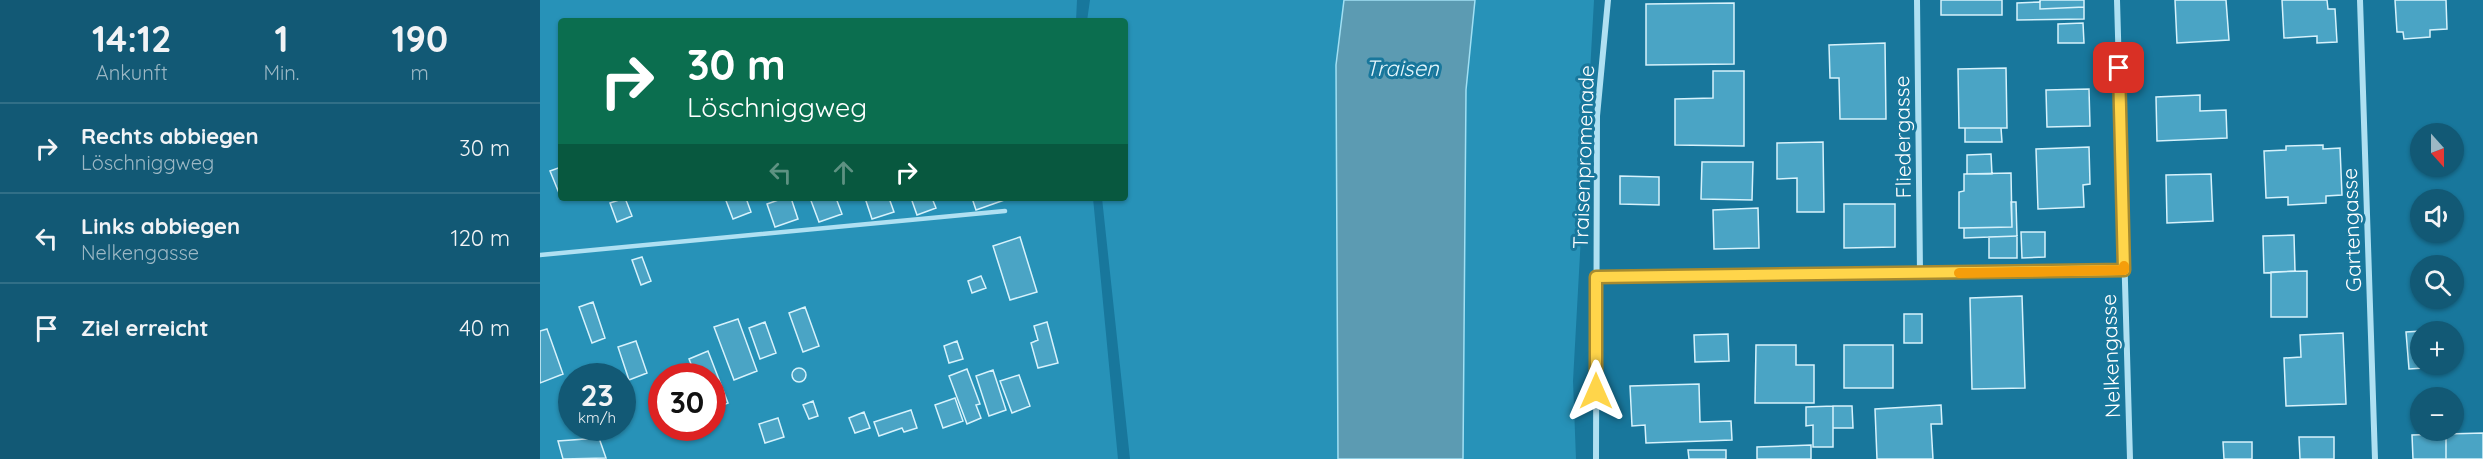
<!DOCTYPE html>
<html lang="de">
<head>
<meta charset="utf-8">
<style>
  :root { --surface:#125975; --page:#1b5f7a; --text:#f1f3f6; --muted:#9cb8c5; --line:#316f87 }
  body { margin:0; font-family:Quicksand,sans-serif; background:var(--page); color:var(--text); height:100vh; display:flex; flex-direction:column; font-size:22px; white-space:nowrap }
  * { box-sizing:border-box; margin:0 }
  p { font-size:20px; color:var(--muted) }
  .icon { flex:none; width:33px; height:33px; fill:none; stroke:currentColor; stroke-width:2; stroke-linecap:round; stroke-linejoin:round }
  .map { position:relative; flex:1; overflow:hidden }
  .drawer { display:flex; flex-direction:column; background:var(--surface); width:540px }
  .drawer>* { flex:none }
  .guide { position:absolute; left:18px; top:18px; width:570px; height:183px; border-radius:6px; box-shadow:0 2px 4px #0004; background:#0b6e4f; color:#fff; overflow:hidden }
  .needle { width:39px; rotate:159deg }
  .fabs { position:absolute; left:1870px; top:123px; display:grid; gap:12px }
  .fabs a { display:grid; place-items:center; width:54px; height:54px; border-radius:50%; background:var(--surface); box-shadow:0 2px 4px #0004; font-size:30px }
  .speed { position:absolute; left:18px; top:363px; display:flex; gap:12px; font-size:30px; font-weight:700; text-align:center }
  .speed>* { display:grid; place-content:center; width:78px; height:78px; border-radius:50%; background:var(--surface); box-shadow:0 2px 4px #0004; line-height:1 }
  .speed small { font-size:15px; font-weight:400 }
  .speed .limit { border:9px solid #d22; background:#fff; color:#111 }
  .pin { position:absolute; display:grid; place-items:center; width:51px; height:51px; color:#fff; margin:-26px; border-radius:12px; box-shadow:0 3px 9px #0006 }
  .me { position:absolute; width:66px; margin:-33px; rotate:0deg; stroke-linejoin:round; filter:drop-shadow(0 0 4px #0008) }
  .turn { display:flex; align-items:center; gap:21px; height:126px; padding:0 30px; font-size:27px }
  .turn .icon { width:78px; height:78px; stroke-width:2.5 }
  .turn b { display:block; font-size:42px; line-height:51px }
  .lanes { display:flex; align-items:center; height:57px; padding:0 30px; background:#0003; justify-content:center; gap:30px; direction:ltr }
  .lanes .off { opacity:.35 }
  .eta { display:flex; justify-content:space-evenly; align-items:center; height:102px; text-align:center }
  .eta b { font-size:36px; font-weight:800; line-height:42px }
  ul { padding:0; list-style:none }
  li { display:flex; align-items:center; gap:18px; height:90px; padding:0 30px; border-top:2px solid var(--line) }
  li div { flex:1 }
  li b { display:block; font-size:22px }
  li em { font-style:normal }
  main { display:flex; flex:1; min-height:0 }
  .map>svg:first-child { display:block }
  .green { fill:#2792b8; fill-rule:evenodd }
  .water { fill:#5c9bb2; stroke:#a1e0f4; stroke-width:1.5 }
  .building { fill:#4aa4c5; stroke:#d6f2fc; stroke-width:1.5 }
  .lines { fill:none; stroke-linecap:round; stroke-linejoin:round }
  .service { stroke:#afe0f2; stroke-width:4.5 }
  .minor { stroke:#afe0f2; stroke-width:6 }
  .route-casing { stroke:#a68a30; stroke-width:15 }
  .route { stroke:#ffd54a; stroke-width:10 }
  .slow { stroke:#f59e0b; stroke-width:10 }
  .labels { text-anchor:middle; dominant-baseline:central; stroke-width:6; stroke-linejoin:round; paint-order:stroke }
  .street-label { font-size:21px; fill:#fff; stroke:#18779c }
  .water-label { font-size:22px; font-style:italic; fill:#e4f6fc; stroke:#18779c }
</style>
</head>
<body>
<main>
<section class="drawer">
<div class="eta">
<div><b>14:12</b><p>Ankunft</p></div>
<div><b>1</b><p>Min.</p></div>
<div><b>190</b><p>m</p></div>
</div>
<ul>
<li><svg class="icon" aria-label="right" viewBox="0 0 24 24"><path d="M7 20v-9h11M14 6l5 5-5 5"/></svg><div><b>Rechts abbiegen</b><p>Löschniggweg</p></div><em>30 m</em></li>
<li><svg class="icon" aria-label="left" viewBox="0 0 24 24"><path d="M17 20v-9H6M10 6l-5 5 5 5"/></svg><div><b>Links abbiegen</b><p>Nelkengasse</p></div><em>120 m</em></li>
<li><svg class="icon" aria-label="arrive" viewBox="0 0 24 24"><path d="M6 21V4h12l-3 4 3 4H6"/></svg><div><b>Ziel erreicht</b></div><em>40 m</em></li>
</ul>
</section>
<div class="map">
<svg width="1943" height="459" viewBox="0 0 1943 459">
  <rect width="100%" height="100%" fill="#18779c"/>
  <path class="green" d="M0,0H537L536,21H21V198H553L578,459H0ZM32,376H82V428H32ZM122,376H172V428H122Z
    M550,0H804L796,65L798,459H590L562,198H585V21H547Z
    M935,0H1054L1033,381L1036,459H923L926,90Z"/>
  <path class="water" d="M804,0H935L926,90L923,459H798L796,65Z"/>
  <path class="building" d="M1401,0H1462V15H1401Z
    M1500,0H1544V7L1500,9Z
    M1635,0H1686L1689,40L1637,43Z
    M1742,0H1787L1788,9H1795L1797,42L1777,43V36L1744,38Z
    M1855,0H1906L1907,29L1890,30V37L1864,39L1863,32H1857Z
    M1500,2V9L1544,7V19L1477,20V3Z
    M1194,3V64L1106,65V4Z
    M1543,23L1544,43H1518V24Z
    M1345,43L1346,119H1300L1299,78H1290L1289,45Z
    M1466,68L1467,128H1419L1418,69Z
    M1173,71H1204V146L1135,145V99L1173,98Z
    M1549,89L1550,126L1507,127L1506,90Z
    M1660,95V111L1686,110L1687,138L1617,141L1616,97Z
    M1425,128H1461L1462,142H1425Z
    M1283,142L1284,212H1257V178L1237,179V143Z
    M1783,145V149L1800,148L1802,195L1786,196V203L1748,205V197L1726,198L1724,151L1746,150V146Z
    M1549,147L1550,184L1543,185L1544,207L1498,209L1496,149Z
    M1451,154L1452,174H1427V155Z
    M1162,162H1213L1212,200L1161,199Z
    M21,167V198L10,171Z
    M1471,173L1472,227L1419,228V192L1424,191V174Z
    M1671,174L1673,221L1627,223L1626,175Z
    M1080,176L1119,177V205L1080,204Z
    M85,198L92,216L77,222L70,203Z
    M185,198H206L211,212L193,219Z
    M244,198H251L258,219L235,227L227,204Z
    M270,198H296L302,214L279,222Z
    M325,198H349L354,212L332,219Z
    M371,198H392L396,208L377,215Z
    M432,198H470L436,210Z
    M1471,202H1476L1477,236L1424,238V228L1472,227Z
    M1304,204H1355V247L1304,248Z
    M1218,208L1219,248L1174,249L1173,210Z
    M1481,232H1505V257L1482,258Z
    M1754,235L1755,271L1724,273L1723,236Z
    M1477,236V258H1449V237Z
    M480,237L497,292L470,300L453,246Z
    M102,257L111,281L101,285L92,260Z
    M1767,271V317H1731V272Z
    M441,276L446,288L432,293L428,281Z
    M1482,296L1485,388L1432,389L1430,298Z
    M53,302L65,338L52,343L39,307Z
    M265,307L279,346L263,352L249,313Z
    M1364,314H1382V343H1364Z
    M198,319L217,371L194,380L174,327Z
    M225,322L236,353L220,359L209,328Z
    M507,322L518,363L498,368L491,343L498,340L494,326Z
    M7,329L23,374L0,383V331Z
    M1898,330V332H1881V364H1900V367L1869,369L1866,332Z
    M1803,333L1806,404L1746,406L1744,358L1761,357L1760,335Z
    M1188,334L1189,361L1155,362L1154,335Z
    M96,341L107,373L89,380L78,347Z
    M417,341L423,359L409,363L404,346Z
    M1216,345H1256V365H1274V403H1215Z
    M1304,345H1353V388H1304Z
    M168,351L188,403L172,409V376H148L155,374L149,359Z
    M252 375a7 7 0 1 1 14 0a7 7 0 1 1-14 0Z
    M427,369L440,404L436,405L441,418L427,424L409,376Z
    M453,370L466,410L449,416L436,376Z
    M479,375L490,406L472,413L460,381Z
    M1159,384L1160,422L1191,421L1192,440L1106,443L1105,425L1092,426L1090,386Z
    M415,398L423,421L403,428L395,405Z
    M273,401L278,416L269,419L263,405Z
    M1401,405L1402,424H1391L1393,459H1337L1335,409Z
    M1293,406V447H1273V425L1266,426V407Z
    M1293,406H1312L1313,428H1293Z
    M371,410L377,428L364,432L362,428L339,436L334,422Z
    M324,412L330,428L315,433L309,418Z
    M238,418L244,437L225,443L219,424Z
    M1943,433V459H1906V434Z
    M1906,434V459H1873L1872,435Z
    M1759,437H1794V459H1760Z
    M59,438L66,458L23,459L18,441Z
    M1683,442H1712V459H1684Z
    M1271,445V459H1217V447Z
    M1148,450H1186V459H1149Z"/>
  <g class="lines">
    <path class="service" d="M0,255L465,211"/>
    <path class="minor" d="M1377,0L1380,273
      M1577,0L1590,459
      M1820,0L1835,459
      M1056,277L1585,270
      M1056,459L1057,116L1068,0"/>
  </g>
  <g class="lines">
    <defs>
      <path id="route" d="M1056,391V277L1584,270L1579,68"/>
    </defs>
    <use href="#route" class="route-casing"/>
    <use href="#route" class="route"/>
    <path class="slow" d="M1419,273L1584,270V266"/>
  </g>
  <g class="labels">
    <g class="street-label">
      <text transform="translate(1362 137) rotate(-91)">Fliedergasse</text>
      <text transform="translate(1043 157) rotate(-88)">Traisenpromenade</text>
      <text transform="translate(1811 230) rotate(-92)">Gartengasse</text>
      <text transform="translate(1570 356) rotate(-92)">Nelkengasse</text>
    </g>
    <g class="water-label">
      <text x="862" y="68">Traisen</text>
    </g>
  </g>
</svg>
<div class="fabs">
<a><svg class="needle" viewBox="-14 -14 28 28"><path d="M0-13l5 13h-10z" fill="#e53935"/><path d="M0 13l5-13h-10z" fill="#9cb8c5"/></svg></a>
<a><svg class="icon" aria-label="sound" viewBox="0 0 24 24"><path d="M4 9h4l5-4v14l-5-4H4zM17 9q2 3 0 6"/></svg></a>
<a><svg class="icon" aria-label="search" viewBox="0 0 24 24"><circle cx="10" cy="10" r="6"/><path d="M15 15l6 6"/></svg></a>
<a>+</a>
<a>−</a>
</div>
<div class="speed"><div>23<small>km/h</small></div><div class="limit">30</div></div>
<div class="pin" style="left:1579px;top:68px;background:#d93025"><svg class="icon" aria-label="arrive" viewBox="0 0 24 24"><path d="M6 21V4h12l-3 4 3 4H6"/></svg></div>
<svg class="me" style="left:1056px;top:391px" viewBox="-20 -20 40 40"><path d="M0-17L14 15 0 8-14 15z" fill="#ffd54a" stroke="#fff" stroke-width="4"/></svg>
<div class="guide">
<div class="turn"><svg class="icon" aria-label="right" viewBox="0 0 24 24"><path d="M7 20v-9h11M14 6l5 5-5 5"/></svg><div><b>30 m</b>Löschniggweg</div></div>
<div class="lanes"><svg class="icon off" aria-label="left" viewBox="0 0 24 24"><path d="M17 20v-9H6M10 6l-5 5 5 5"/></svg><svg class="icon off" aria-label="ahead" viewBox="0 0 24 24"><path d="M12 20V5M6 11l6-6 6 6"/></svg><svg class="icon" aria-label="right" viewBox="0 0 24 24"><path d="M7 20v-9h11M14 6l5 5-5 5"/></svg></div>
</div>
</div>
</main>
</body>
</html>
